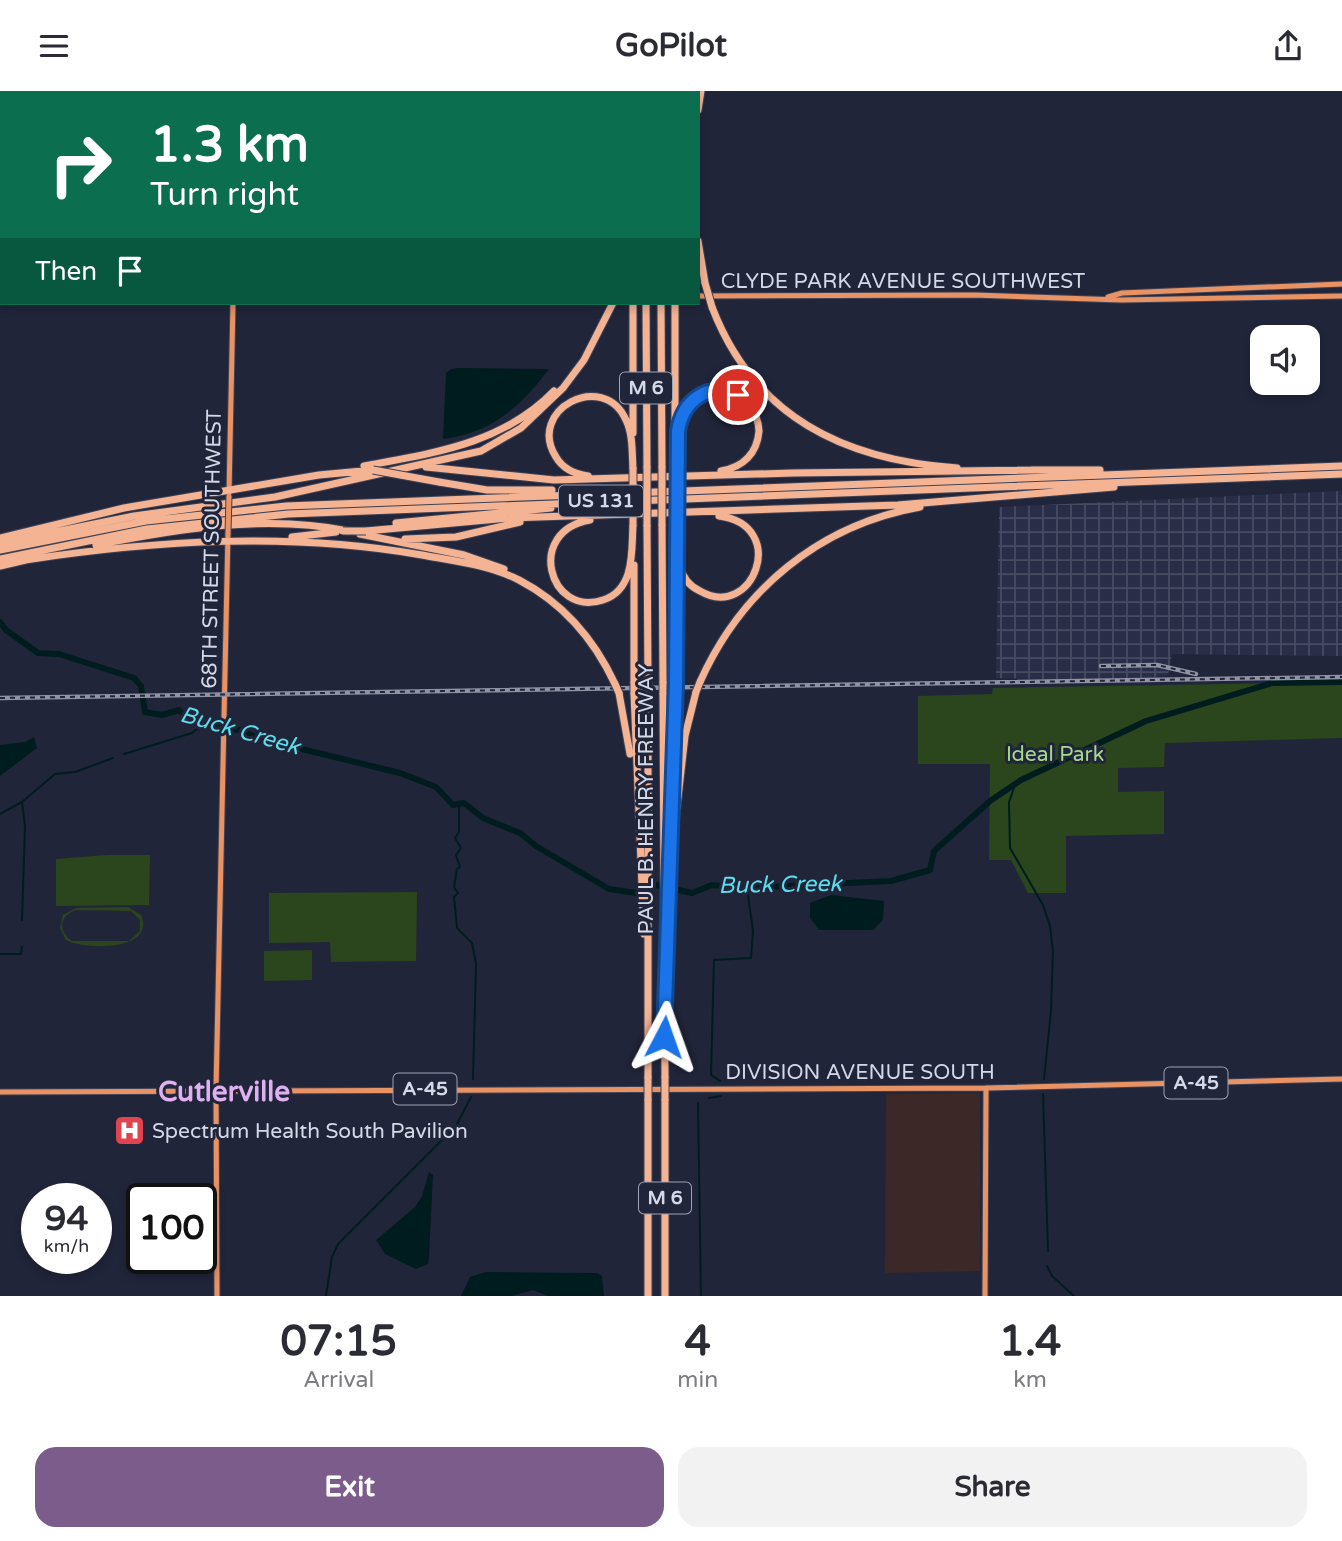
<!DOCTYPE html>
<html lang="en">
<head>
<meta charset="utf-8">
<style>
  :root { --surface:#fff; --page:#f2f2f3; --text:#2b2b33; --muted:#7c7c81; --accent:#7b5c8a }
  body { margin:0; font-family:"Varela Round",sans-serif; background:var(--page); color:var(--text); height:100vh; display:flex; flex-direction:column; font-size:26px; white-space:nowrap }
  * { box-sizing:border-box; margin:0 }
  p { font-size:23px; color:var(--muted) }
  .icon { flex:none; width:38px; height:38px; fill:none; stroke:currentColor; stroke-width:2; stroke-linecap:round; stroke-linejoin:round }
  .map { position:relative; height:1205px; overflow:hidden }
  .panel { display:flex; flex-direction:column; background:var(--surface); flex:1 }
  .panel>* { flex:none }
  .banner { position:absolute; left:0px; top:0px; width:700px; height:214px; box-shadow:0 4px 10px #0003; background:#0b6e4f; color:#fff; overflow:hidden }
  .fabs { position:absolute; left:1250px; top:234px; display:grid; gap:14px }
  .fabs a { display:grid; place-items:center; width:70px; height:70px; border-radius:14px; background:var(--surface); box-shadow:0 4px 10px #0003; font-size:35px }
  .speed { position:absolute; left:21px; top:1092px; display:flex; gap:14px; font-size:35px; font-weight:700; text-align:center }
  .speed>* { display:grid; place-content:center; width:91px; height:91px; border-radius:50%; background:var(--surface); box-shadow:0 4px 10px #0003; line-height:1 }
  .speed small { font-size:18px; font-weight:400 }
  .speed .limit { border:4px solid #111; border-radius:10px; background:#fff; color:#111 }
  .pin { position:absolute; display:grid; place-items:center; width:60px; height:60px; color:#fff; margin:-30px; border:4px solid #fff; border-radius:50%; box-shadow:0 2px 7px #0007 }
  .me { position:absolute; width:77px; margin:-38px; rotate:4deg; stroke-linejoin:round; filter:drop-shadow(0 0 5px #0008) }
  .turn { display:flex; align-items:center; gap:24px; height:147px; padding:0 35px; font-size:32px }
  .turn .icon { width:91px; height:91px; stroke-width:2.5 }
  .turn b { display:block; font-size:49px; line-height:60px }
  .then { display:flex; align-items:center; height:66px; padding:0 35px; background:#0003; gap:14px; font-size:26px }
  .eta { display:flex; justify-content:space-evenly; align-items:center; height:119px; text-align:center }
  .eta b { font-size:42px; font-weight:800; line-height:49px }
  .button { display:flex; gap:14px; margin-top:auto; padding:14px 35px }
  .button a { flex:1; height:80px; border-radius:21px; background:var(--accent); color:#fff; font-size:28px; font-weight:800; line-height:80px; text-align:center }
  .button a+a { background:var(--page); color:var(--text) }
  header { display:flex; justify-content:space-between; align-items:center; height:91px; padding:0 35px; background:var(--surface); font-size:32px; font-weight:800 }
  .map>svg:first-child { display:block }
  .industrial { fill:url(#industrial-grid) }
  .education { fill:#3c2827 }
  .green { fill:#2b451d; fill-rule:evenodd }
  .water { fill:#011c1f }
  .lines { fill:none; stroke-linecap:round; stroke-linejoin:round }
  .stream { stroke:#011c1f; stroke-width:2 }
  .river { stroke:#011c1f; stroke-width:6 }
  .minor-casing { stroke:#3e4256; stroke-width:5 }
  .major-casing { stroke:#3e4256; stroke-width:7 }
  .highway-casing { stroke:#3e4256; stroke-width:9 }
  .minor { stroke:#885d47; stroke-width:3.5 }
  .major { stroke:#e99263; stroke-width:5 }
  .highway { stroke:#f4b494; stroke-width:7 }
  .rail-casing { stroke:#9093a4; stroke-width:4.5 }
  .rail { stroke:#21253a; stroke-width:2; stroke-dasharray:5; stroke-linecap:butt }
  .major-bridge-casing { stroke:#3e4256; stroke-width:7; stroke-linecap:butt }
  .highway-bridge-casing { stroke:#3e4256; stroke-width:9; stroke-linecap:butt }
  .major-bridge { stroke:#e99263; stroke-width:5 }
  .highway-bridge { stroke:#f4b494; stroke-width:7 }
  .route-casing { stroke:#114b97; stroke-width:18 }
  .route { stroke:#1a73e8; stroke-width:12 }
  .labels { text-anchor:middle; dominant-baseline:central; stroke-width:6; stroke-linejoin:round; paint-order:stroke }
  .shield { fill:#21253a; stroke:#9fa2b3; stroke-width:2 }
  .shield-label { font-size:19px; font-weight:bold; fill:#d5d8e7 }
  .street-label { font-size:21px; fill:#d5d8e7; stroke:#21253a }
  .park-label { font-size:21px; fill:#a5d88d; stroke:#21253a }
  .poi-label { font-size:21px; fill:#d5d8e7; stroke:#21253a; text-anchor:start }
  .water-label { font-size:23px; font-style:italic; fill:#5cddeb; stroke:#21253a }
  .district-label { font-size:28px; font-weight:bold; fill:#deb0ef; stroke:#21253a }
</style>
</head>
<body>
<header><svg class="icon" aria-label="menu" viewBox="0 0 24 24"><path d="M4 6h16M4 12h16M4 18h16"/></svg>GoPilot<svg class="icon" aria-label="share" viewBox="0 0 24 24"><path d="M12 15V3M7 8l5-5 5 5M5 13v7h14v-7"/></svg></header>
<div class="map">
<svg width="1342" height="1205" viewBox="0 0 1342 1205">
  <defs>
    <pattern id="industrial-grid" width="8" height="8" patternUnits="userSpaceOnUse" patternTransform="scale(1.75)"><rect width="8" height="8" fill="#292d48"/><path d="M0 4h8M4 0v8" fill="none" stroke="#474b62"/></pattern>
  </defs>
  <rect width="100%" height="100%" fill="#21253a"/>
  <path class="industrial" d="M1342,400V565L1172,563L1168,584L1131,590L996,587L999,416Z"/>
  <path class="education" d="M980,1002V1180L885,1182L886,1003Z"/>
  <path class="green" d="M1342,591V647L1165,652L1164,676L1118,677V701L1164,700V743L1066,745V802H1028L1011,769H989L990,673H918V605L992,603L993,597Z
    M107,764H150L149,814L56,815V768Z
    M417,801L416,870L331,871L330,851L269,852V802Z
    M128,816L141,824C156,861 84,859 66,849L60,837L63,824L76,817ZM76,819L131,820L140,829V840L129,850H72C58,840 59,825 76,819Z
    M312,859V889L264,890V860Z"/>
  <path class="water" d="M0,28L2,30L0,160Z
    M451,278L457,277L549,278C521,315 492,342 443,348L446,282Z
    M34,646L37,657L0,685V654L25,651Z
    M831,804L884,810L883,829L873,839H819L810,827V812Z
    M429,1081L433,1084L429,1167L428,1173L416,1178L385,1163L376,1149L415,1116L422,1105Z
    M486,1181L597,1182L602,1185L604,1205H548L533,1199L512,1205H461L470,1186Z"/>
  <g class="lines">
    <path class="stream" d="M124,663L192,642L205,632
      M1015,694L1009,711L1010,757L1043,814L1050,835L1053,860L1051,920L1044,988
      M22,711L25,735L22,829
      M459,714V741L455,747L461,757L456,764L460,776L457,778L454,796L458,802L454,806L457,837L472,852L476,873L473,988
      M0,723L22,711L55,683L75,681L113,667
      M0,863H21L22,856
      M720,990L711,984L714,869L751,867L753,840L747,797
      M1043,1003L1048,1160
      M709,1007L721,1005
      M698,1012L701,1205
      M1047,1175L1052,1185L1074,1205
      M326,1205L332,1166L338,1153L456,1035L471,1006"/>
    <path class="river" d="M0,531L6,539L38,562L59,563L134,587L141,595L145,621L162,624L179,619L190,630L201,627L209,636L241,639L257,647L400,682L436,696L453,714L464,712L483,727L520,742L536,755L609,798L636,802L656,794L692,802L712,794L747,797L891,790L930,779L934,760L990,710L1021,689L1146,630L1272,592L1342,591"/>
    <defs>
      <path id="minor" d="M232,0V2
        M0,209H2"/>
      <path id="major" d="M698,205L974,204L1121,209L1342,205
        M1108,206L1122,202L1342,193
        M229,402L233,212
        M0,1001L986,997L1342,988
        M217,1205L216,999L228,442
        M985,1205L986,997"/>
      <path id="highway" d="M672,2V0
        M693,2V0
        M698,19L701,0
        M698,150L705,192
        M646,212L647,377
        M661,212L662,377
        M675,212V337
        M712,216C754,326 844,369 957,377
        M633,342V212
        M364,375C433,362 503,353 554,300
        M426,376L554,389L793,382L1036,379
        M676,376C676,359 674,338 682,322C702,284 757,299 759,340C757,363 743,376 721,380
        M1032,379H1100
        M588,385C574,383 563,378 556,366C526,319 603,278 626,329C633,343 632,362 633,378
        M439,391L487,399H552
        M590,429C525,440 549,527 603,509C616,505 624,495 628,483C633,467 632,450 633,434
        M396,432L551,417
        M662,433L663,592
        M676,433C677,447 676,462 680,476C683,487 689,495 700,500C753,531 790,434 719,425
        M647,434L648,592
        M366,440L508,427L898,414L1114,396
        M360,443L464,464L504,478
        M292,446L336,441
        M0,447L124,417L319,384L373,379
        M405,448L456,446L520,431
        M0,452L134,425L275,406L481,360L521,337L563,297L584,269L613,212
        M96,454C179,438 265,423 348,440
        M0,459L146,430L286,415L1342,375
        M0,468L147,438L288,423L1342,383
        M25,469C157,449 290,441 422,464C455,470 489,474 519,489C563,512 594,548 615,593
        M634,474V592
        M0,475L30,468
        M675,591L676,468
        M700,591C741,499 819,434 920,416
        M619,602L630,663
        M634,602L644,843
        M648,602V987
        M663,602L665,987
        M676,724L685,645L696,601
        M668,847L675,601
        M648,1008V1205
        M665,1008V1205"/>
    </defs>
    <use href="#minor" class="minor-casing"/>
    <use href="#major" class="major-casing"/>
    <use href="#highway" class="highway-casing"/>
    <use href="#minor" class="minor"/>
    <use href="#major" class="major"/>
    <use href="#highway" class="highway"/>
    <defs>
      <path id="rail" d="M1101,575L1157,574L1196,583
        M0,607L1342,586"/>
    </defs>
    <use href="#rail" class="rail-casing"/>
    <use href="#rail" class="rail"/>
    <defs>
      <path id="major-bridge" d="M228,442L229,405"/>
      <path id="highway-bridge" d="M705,192L712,216
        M676,376V433
        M647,377V434
        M662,377V433
        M633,378V434
        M373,379L439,391
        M343,440H366
        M648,592V602
        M663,592V602
        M615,593L619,602
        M675,601V591
        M696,601L700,591
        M634,602V592
        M648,987V1008
        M665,987V1008"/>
    </defs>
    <use href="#major-bridge" class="major-bridge-casing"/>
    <use href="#highway-bridge" class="highway-bridge-casing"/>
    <use href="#major-bridge" class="major-bridge"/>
    <use href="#highway-bridge" class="highway-bridge"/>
  </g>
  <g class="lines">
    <defs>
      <path id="route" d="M664,946L676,592L678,340C683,309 708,291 738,304"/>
    </defs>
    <use href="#route" class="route-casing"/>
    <use href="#route" class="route"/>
  </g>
  <defs>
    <symbol id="hospital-square" viewBox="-11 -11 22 22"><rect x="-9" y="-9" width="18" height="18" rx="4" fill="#e0444e" stroke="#21253a"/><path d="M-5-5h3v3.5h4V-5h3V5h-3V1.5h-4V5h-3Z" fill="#fff"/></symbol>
  </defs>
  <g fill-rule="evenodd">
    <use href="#hospital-square" x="112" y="1022" width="35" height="35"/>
  </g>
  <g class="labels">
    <g class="shield">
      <rect x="620" y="281.5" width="52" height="31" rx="5"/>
      <rect x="559" y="394.5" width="84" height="31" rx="5"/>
      <rect x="1164.5" y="976.5" width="63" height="31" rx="5"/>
      <rect x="393.5" y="982.5" width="63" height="31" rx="5"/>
      <rect x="639" y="1091.5" width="52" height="31" rx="5"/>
    </g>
    <g class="shield-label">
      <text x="646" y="297">M 6</text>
      <text x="601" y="410">US 131</text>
      <text x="1196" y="992">A-45</text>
      <text x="425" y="998">A-45</text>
      <text x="665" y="1107">M 6</text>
    </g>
    <g class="street-label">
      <text x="903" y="190">CLYDE PARK AVENUE SOUTHWEST</text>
      <text transform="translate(212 458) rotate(-89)">68TH STREET SOUTHWEST</text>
      <text transform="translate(646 708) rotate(-90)">PAUL B. HENRY FREEWAY</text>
      <text x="860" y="981">DIVISION AVENUE SOUTH</text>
    </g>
    <g class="park-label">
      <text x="1055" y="663">Ideal Park</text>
    </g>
    <g class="poi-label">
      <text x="152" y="1040">Spectrum Health South Pavilion</text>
    </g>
    <g class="water-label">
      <text transform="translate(240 640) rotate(16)">Buck Creek</text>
      <text transform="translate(780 794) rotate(-1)">Buck Creek</text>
    </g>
    <g class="district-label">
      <text x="224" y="1001">Cutlerville</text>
    </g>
  </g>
</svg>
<div class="fabs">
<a><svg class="icon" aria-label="sound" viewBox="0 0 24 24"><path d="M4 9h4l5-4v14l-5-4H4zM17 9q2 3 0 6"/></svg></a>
</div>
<div class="speed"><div>94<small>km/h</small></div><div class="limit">100</div></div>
<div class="pin" style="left:738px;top:304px;background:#d93025"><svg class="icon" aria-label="arrive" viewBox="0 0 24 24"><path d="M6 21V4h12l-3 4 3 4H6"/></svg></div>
<svg class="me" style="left:664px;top:946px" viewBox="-20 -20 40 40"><path d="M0-17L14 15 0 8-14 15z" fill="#1a73e8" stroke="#fff" stroke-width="4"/></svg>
<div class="banner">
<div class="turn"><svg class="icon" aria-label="right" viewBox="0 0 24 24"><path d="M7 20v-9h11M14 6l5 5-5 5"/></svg><div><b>1.3 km</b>Turn right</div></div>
<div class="then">Then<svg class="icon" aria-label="arrive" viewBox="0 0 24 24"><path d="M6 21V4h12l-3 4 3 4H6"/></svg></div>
</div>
</div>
<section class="panel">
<div class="eta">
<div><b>07:15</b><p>Arrival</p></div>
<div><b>4</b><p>min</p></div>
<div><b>1.4</b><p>km</p></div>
</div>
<div class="button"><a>Exit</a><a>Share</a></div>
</section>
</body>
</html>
